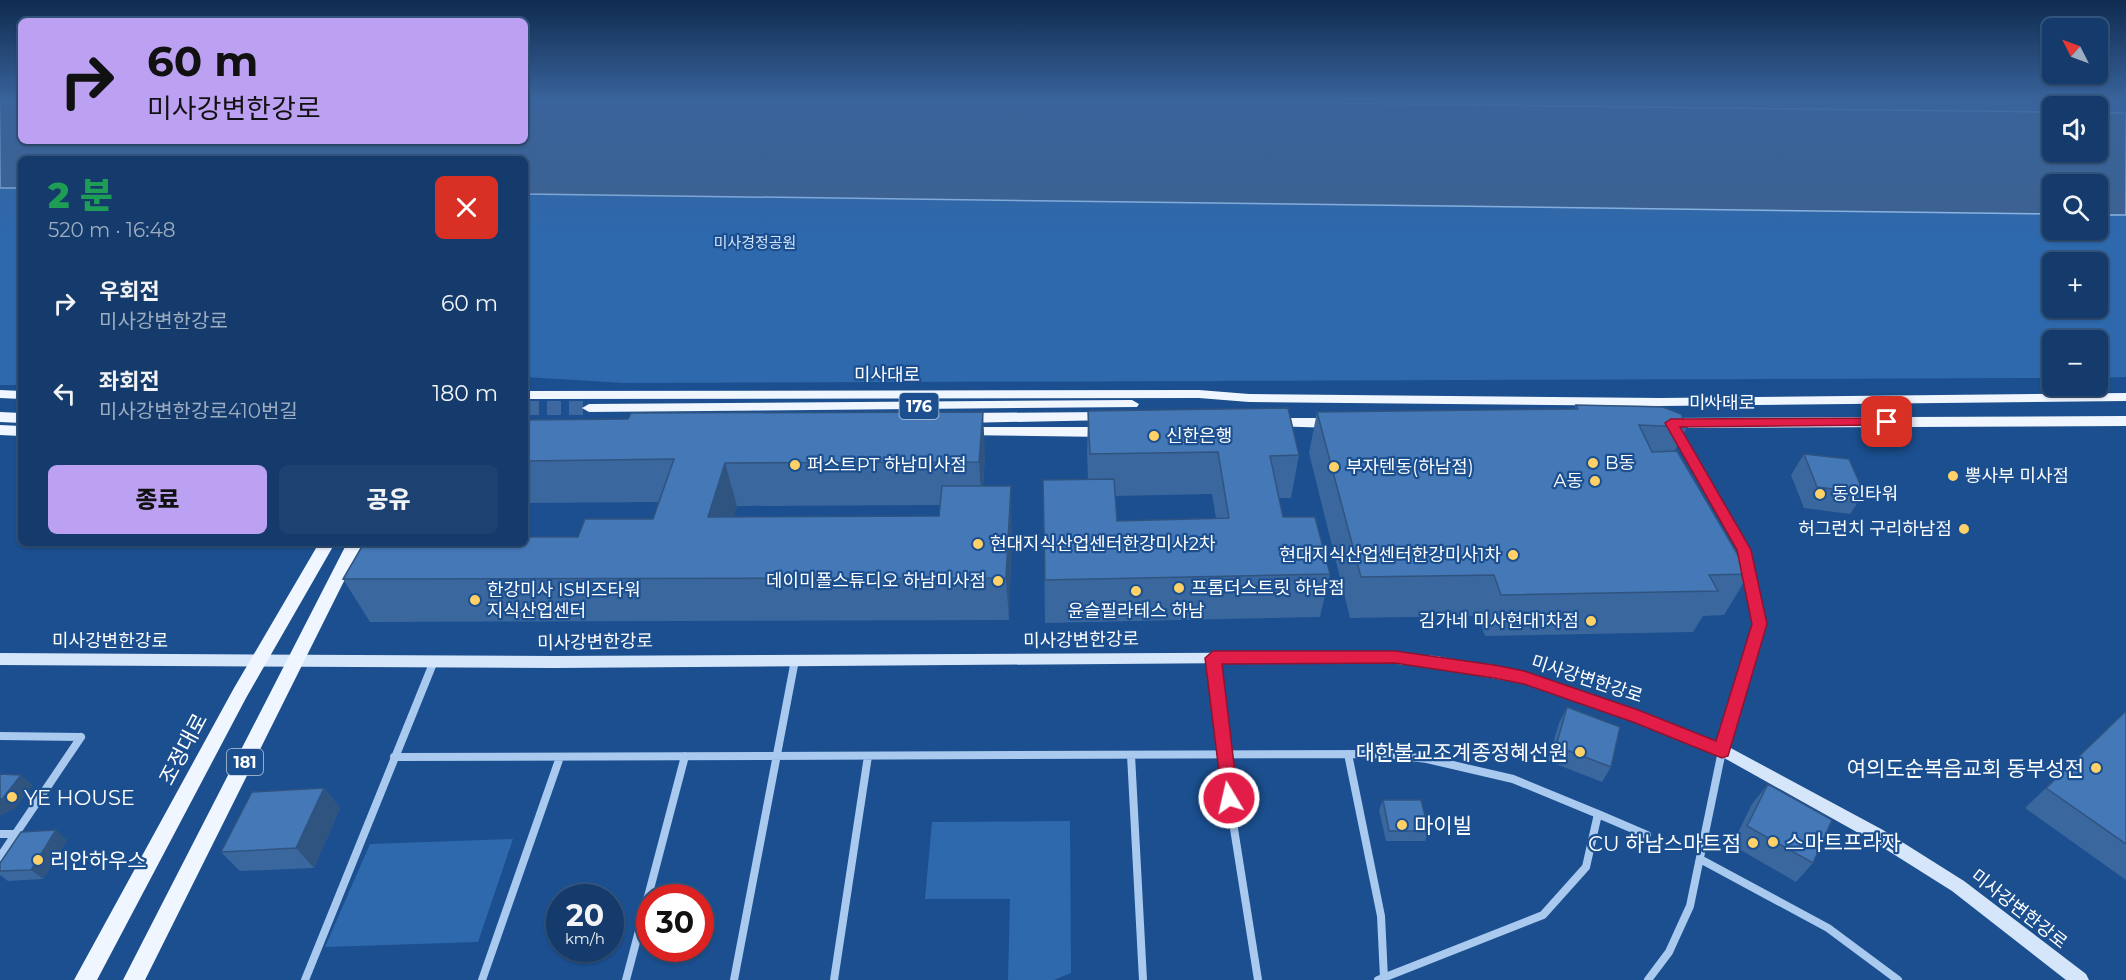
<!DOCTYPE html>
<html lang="ko">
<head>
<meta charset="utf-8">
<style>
  :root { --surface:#143b6b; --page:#1d4271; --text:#f1f3f6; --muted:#9dadc1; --line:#33557e; --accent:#bca0f2 }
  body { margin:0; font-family:Montserrat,"Noto Sans KR",sans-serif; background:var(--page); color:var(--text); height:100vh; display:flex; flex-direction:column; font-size:22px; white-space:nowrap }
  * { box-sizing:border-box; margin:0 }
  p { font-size:20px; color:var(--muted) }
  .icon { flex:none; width:33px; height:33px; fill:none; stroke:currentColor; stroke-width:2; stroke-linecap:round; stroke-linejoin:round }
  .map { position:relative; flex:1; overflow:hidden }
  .panel { position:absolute; left:18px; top:156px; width:510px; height:390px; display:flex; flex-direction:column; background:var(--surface); border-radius:9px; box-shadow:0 2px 4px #0004,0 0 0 2px var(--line) }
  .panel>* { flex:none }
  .top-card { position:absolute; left:18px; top:18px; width:510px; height:126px; border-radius:9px; box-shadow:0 2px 4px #0004,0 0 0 2px var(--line); background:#bca0f2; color:#111; overflow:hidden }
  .needle { width:39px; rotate:312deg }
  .fabs { position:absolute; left:2042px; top:18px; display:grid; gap:12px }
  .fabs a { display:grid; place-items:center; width:66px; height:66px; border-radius:9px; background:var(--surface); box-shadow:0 2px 4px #0004,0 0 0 2px var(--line); font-size:30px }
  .speed { position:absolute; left:546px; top:884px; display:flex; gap:12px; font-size:30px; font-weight:700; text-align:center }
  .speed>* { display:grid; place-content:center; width:78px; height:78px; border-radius:50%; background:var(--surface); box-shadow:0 2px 4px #0004,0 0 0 2px var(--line); line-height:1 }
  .speed small { font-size:15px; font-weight:400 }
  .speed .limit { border:9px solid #d22; background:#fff; color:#111 }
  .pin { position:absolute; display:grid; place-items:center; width:51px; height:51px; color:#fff; margin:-26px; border-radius:12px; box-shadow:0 3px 9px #0006 }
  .me { position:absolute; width:66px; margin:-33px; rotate:351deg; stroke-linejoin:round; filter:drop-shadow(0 0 4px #0008) }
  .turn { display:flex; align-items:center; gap:21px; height:126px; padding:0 30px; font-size:27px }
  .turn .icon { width:78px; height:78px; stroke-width:2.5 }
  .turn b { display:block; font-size:42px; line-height:51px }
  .round { display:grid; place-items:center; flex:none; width:63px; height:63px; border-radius:9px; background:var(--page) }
  .overview { display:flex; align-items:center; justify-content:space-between; height:102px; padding:0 30px }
  h1 { font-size:36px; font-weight:800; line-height:45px; color:#1e9e55 }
  .button { display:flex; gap:12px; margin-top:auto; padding:12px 30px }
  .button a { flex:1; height:69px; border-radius:9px; background:var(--accent); color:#111; font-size:24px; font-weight:800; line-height:69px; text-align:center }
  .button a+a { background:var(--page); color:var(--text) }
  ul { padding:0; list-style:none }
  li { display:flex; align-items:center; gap:18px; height:90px; padding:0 30px }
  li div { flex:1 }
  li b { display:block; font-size:22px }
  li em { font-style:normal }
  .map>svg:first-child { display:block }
  .green { fill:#2e69ad; fill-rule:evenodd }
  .water { fill:#3c6290; stroke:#9cc4f0; stroke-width:1.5 }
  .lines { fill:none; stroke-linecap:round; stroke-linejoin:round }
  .primary-tunnel { stroke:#3d69a0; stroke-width:14; stroke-dasharray:14 8; stroke-linecap:butt }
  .street-far1 { stroke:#a9c9ee; stroke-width:6 }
  .street { stroke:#a9c9ee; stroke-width:8 }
  .secondary { fill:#d6e6fa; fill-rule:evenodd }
  .primary { fill:#f0f6ff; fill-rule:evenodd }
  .wall { fill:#3a679d; fill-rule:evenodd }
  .shaded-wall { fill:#305480 }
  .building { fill:#4478b7; stroke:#305480; stroke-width:1.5 }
  .route { fill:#e11d48; stroke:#92132f; stroke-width:1.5 }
  .poi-dot { fill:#ffd166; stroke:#1b4f8f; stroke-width:2 }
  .labels { text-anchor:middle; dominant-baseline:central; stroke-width:4.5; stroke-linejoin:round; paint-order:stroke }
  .far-park-label { font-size:15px; fill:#cfe3fa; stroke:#1b4f8f }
  .shield { fill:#1b4f8f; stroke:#bbcadd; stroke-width:1.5 }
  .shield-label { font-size:16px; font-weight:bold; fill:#fff }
  .street-label { font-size:18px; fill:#fff; stroke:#1b4f8f }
  .poi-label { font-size:18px; fill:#fff; stroke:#1b4f8f; text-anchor:start }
  .near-street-label { font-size:21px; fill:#fff; stroke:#1b4f8f }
  .near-poi-label { font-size:21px; fill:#fff; stroke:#1b4f8f; text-anchor:start }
</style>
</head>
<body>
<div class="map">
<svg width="2126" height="980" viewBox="0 0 2126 980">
  <rect width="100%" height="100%" fill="#1b4f8f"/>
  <path class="green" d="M0,100H21V141H525V100H2126V377L2097,378V340H2052V378L624,383L525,377V159H21V385H0ZM2052,106H2097V152H2052ZM2052,184H2097V230H2052ZM2052,262H2097V308H2052Z
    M1070,821L1071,973L1054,980H1008L1010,899H925L932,822Z
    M513,839L478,942L325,947L370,844Z"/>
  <path class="water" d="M0,100H21V141H525V100H1072L2052,112V152H2097V113H2126V215H2097V184H2052V214L525,194V159H21V188H0Z"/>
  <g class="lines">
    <path class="primary-tunnel" d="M525,408H589"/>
    <path class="street-far1" d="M1677,433L1744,550L1757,608"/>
    <path class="street" d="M1213,658L1222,753L1258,980
      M0,736L81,737
      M1348,754L1381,916L1384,978
      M1131,755L1143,980
      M394,757L1385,754L1427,759L1513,779L1598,814L1586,867L1543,915L1378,980
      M1598,814L1647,835
      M0,834H16
      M0,857L81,737
      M1700,859L1828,928L1898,980
      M305,980L434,661
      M482,980L560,757
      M626,980L685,756
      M734,980L795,660
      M834,980L868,756
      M1648,980L1669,952L1690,906L1729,717L1760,624L1756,606"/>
    <path class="secondary" d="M1378,652L1436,656L1524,672L1643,713L1727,746L1883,830L1964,881L2086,974L2089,980H2066L1952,891L1871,840L1717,754L1633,721L1524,684L1436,668L1378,662L553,668L0,665V653L553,656Z"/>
    <path class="primary" d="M0,390L21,391V399L0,398Z
      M1199,390L1249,394L1660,398L2126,393V401L1660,406L1249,402L1199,398L525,399V391Z
      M1132,400L1139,404L1137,407L589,412L582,408L589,404Z
      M0,412L21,413V423L0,422Z
      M1106,412L1113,417L1111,420L962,423L955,418L962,413Z
      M2126,416V426L1667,428L1660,423L1667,418Z
      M1271,418H1334L1341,423L1334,428L1266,426L1264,423Z
      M0,425L21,426V436L0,435Z
      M965,427H1106L1113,432L1106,437L960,435L958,432L960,429Z
      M319,543H335L246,698L97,980H74L234,688Z
      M347,543H363L145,980H123Z"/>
  </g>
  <path class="wall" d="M1576,405L1687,427L1675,451L1749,574L1724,615L1703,616L1693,632L1485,636L1478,616L1350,618L1309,453L1317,412L1575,409Z
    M1088,411L1299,455L1291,498H1279L1283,517L1330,574L1320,617L1045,623L1043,480L1088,479L1087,454ZM1212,494L1216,519L1117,521L1115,496Z
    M525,420L985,454L983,486L1012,529L1009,620L370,622L343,579L578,537L653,519L659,502L525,503ZM940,505L939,516L733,517L737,506Z
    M1804,454L1864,493L1850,514L1804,508L1791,475Z
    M1567,707L1611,767L1602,782L1548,761L1559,723Z
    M2126,711V880L2025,808Z
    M1768,784L1813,863L1796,882L1732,845L1752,804Z
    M324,788L340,808L314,868L240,871L221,852Z
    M1383,800L1429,831L1425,841H1386L1379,810Z
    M67,840L43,879L8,881L0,875V863Z"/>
  <path class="shaded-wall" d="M983,412L985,454L982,505L979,462Z
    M725,463L737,506L721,560L708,517Z
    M1011,486L1012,529L1009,620L1006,578Z
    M21,775L33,785L15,808L0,816V800Z
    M324,788L340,808L314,868L296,848Z
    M56,830L67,840L43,879L31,870Z"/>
  <path class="building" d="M1576,405L1663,407L1681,414L1687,427L1639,425L1652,452L1677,451L1749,574L1709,575L1718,591L1501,595L1494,575L1361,577L1317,412L1578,409Z
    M1288,408L1299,455L1270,456L1283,517H1315L1330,574L1045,580L1043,480L1114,479L1117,521L1229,518L1218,452L1090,454L1088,411Z
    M983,412L979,462L725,463L708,517L939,516L942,486H1011L1006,578L343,579L364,543H525V537H578L585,519H653L674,459L525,461V420L628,419L631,413Z
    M1804,454L1849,459L1864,493L1817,487Z
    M1567,707L1620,727L1611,767L1556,746Z
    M2126,711V844L2046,788Z
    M0,774L21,775L3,798L0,800Z
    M1768,784L1832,820L1813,863L1747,826Z
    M324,788L296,848L221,852L252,792Z
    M1383,800H1421L1429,831H1389Z
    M56,830L31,870L0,871V863L21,832Z"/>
  <linearGradient id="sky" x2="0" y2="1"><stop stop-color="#0f2b4f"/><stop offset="0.42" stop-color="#39639b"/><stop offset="1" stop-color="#39639b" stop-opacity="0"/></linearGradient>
  <rect width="2126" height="237" fill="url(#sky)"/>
  <path class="route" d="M1887,418L1893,422L1891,425L1680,427L1751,550L1767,624L1728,756L1722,758L1633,722L1524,684L1494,678L1395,663L1222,664L1238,798L1236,804L1229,806L1223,804L1205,658L1213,651H1395L1494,665L1524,671L1638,710L1716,741L1752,624L1737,550L1665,423L1671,419Z"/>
  <g class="poi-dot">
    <circle cx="1154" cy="436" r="6"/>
    <circle cx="1593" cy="463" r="6"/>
    <circle cx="795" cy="465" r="6"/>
    <circle cx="1334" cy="467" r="6"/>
    <circle cx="1953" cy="476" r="6"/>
    <circle cx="1595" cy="481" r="6"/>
    <circle cx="1820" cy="494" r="6"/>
    <circle cx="1964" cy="529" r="6"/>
    <circle cx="978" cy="544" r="6"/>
    <circle cx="1513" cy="555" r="6"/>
    <circle cx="998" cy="581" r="6"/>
    <circle cx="1179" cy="588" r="6"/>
    <circle cx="1136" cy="591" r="6"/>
    <circle cx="475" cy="600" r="6"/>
    <circle cx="1591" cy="621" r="6"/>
    <circle cx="1580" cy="752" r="6"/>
    <circle cx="2096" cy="768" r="6"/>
    <circle cx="12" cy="797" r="6"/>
    <circle cx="1402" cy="825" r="6"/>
    <circle cx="1773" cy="842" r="6"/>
    <circle cx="1753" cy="843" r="6"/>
    <circle cx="38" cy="860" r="6"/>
  </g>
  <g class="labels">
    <g class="far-park-label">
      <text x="755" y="242">미사경정공원</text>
    </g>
    <g class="shield">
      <rect x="899.5" y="393" width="39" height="26" rx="4.5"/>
      <rect x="227" y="749" width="36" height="26" rx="4.5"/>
    </g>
    <g class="shield-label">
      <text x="919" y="406">176</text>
      <text x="245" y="762">181</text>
    </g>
    <g class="street-label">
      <text x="887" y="375">미사대로</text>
      <text x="1722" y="403">미사대로</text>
      <text transform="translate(1081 640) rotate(-1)">미사강변한강로</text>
      <text x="110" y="641">미사강변한강로</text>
      <text transform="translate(595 642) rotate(-1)">미사강변한강로</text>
      <text transform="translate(1587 679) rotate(18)">미사강변한강로</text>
      <text transform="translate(2019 909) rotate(38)">미사강변한강로</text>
    </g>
    <g class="poi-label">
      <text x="1166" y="436">신한은행</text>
      <text x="1605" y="463">B동</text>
      <text x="807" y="465">퍼스트PT 하남미사점</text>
      <text x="1346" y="467">부자텐동(하남점)</text>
      <text x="1965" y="476">뽕사부 미사점</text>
      <text x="1583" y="481" text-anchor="end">A동</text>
      <text x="1832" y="494">동인타워</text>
      <text x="1952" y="529" text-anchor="end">허그런치 구리하남점</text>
      <text x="990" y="544">현대지식산업센터한강미사2차</text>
      <text x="1501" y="555" text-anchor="end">현대지식산업센터한강미사1차</text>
      <text x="986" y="581" text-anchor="end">데이미폴스튜디오 하남미사점</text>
      <text x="1191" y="588">프롬더스트릿 하남점</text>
      <text x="487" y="590">한강미사 IS비즈타워<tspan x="487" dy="21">지식산업센터</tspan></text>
      <text x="1136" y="611" text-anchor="middle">윤슬필라테스 하남</text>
      <text x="1579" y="621" text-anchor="end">김가네 미사현대1차점</text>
    </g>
    <g class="near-street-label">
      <text transform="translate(183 749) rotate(-62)">조정대로</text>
    </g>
    <g class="near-poi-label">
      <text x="1568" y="752" text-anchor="end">대한불교조계종정혜선원</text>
      <text x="2084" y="768" text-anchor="end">여의도순복음교회 동부성전</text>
      <text x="24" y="797">YE HOUSE</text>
      <text x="1414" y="825">마이빌</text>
      <text x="1785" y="842">스마트프라자</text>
      <text x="1741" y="843" text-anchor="end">CU 하남스마트점</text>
      <text x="50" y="860">리안하우스</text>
    </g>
  </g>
</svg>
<div class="fabs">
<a><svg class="needle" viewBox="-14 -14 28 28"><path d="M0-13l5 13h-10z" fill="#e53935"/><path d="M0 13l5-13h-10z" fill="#9dadc1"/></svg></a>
<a><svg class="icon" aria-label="sound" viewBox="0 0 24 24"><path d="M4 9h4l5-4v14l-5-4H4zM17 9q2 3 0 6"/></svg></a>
<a><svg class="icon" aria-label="search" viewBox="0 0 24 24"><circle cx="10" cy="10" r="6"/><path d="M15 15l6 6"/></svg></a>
<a>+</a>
<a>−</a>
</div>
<div class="speed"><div>20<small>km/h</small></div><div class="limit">30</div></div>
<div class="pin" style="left:1887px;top:422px;background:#d93025"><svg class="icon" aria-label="arrive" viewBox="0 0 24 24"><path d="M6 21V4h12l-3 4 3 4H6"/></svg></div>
<svg class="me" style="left:1229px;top:798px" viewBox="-20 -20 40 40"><circle r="17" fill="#e11d48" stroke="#fff" stroke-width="3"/><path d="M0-11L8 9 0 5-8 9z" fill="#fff"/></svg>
<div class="top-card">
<div class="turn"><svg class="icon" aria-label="right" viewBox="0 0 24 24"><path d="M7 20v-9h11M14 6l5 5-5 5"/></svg><div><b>60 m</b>미사강변한강로</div></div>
</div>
<section class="panel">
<div class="overview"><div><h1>2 분</h1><p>520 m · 16:48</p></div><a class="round" style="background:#d93025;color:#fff"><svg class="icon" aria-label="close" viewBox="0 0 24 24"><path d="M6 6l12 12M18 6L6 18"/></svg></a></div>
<ul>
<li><svg class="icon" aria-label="right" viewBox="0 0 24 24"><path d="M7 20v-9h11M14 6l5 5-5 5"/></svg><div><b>우회전</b><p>미사강변한강로</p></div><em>60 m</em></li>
<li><svg class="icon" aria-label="left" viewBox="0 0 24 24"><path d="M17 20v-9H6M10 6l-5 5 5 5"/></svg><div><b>좌회전</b><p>미사강변한강로410번길</p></div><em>180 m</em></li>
</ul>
<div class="button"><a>종료</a><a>공유</a></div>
</section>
</div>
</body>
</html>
